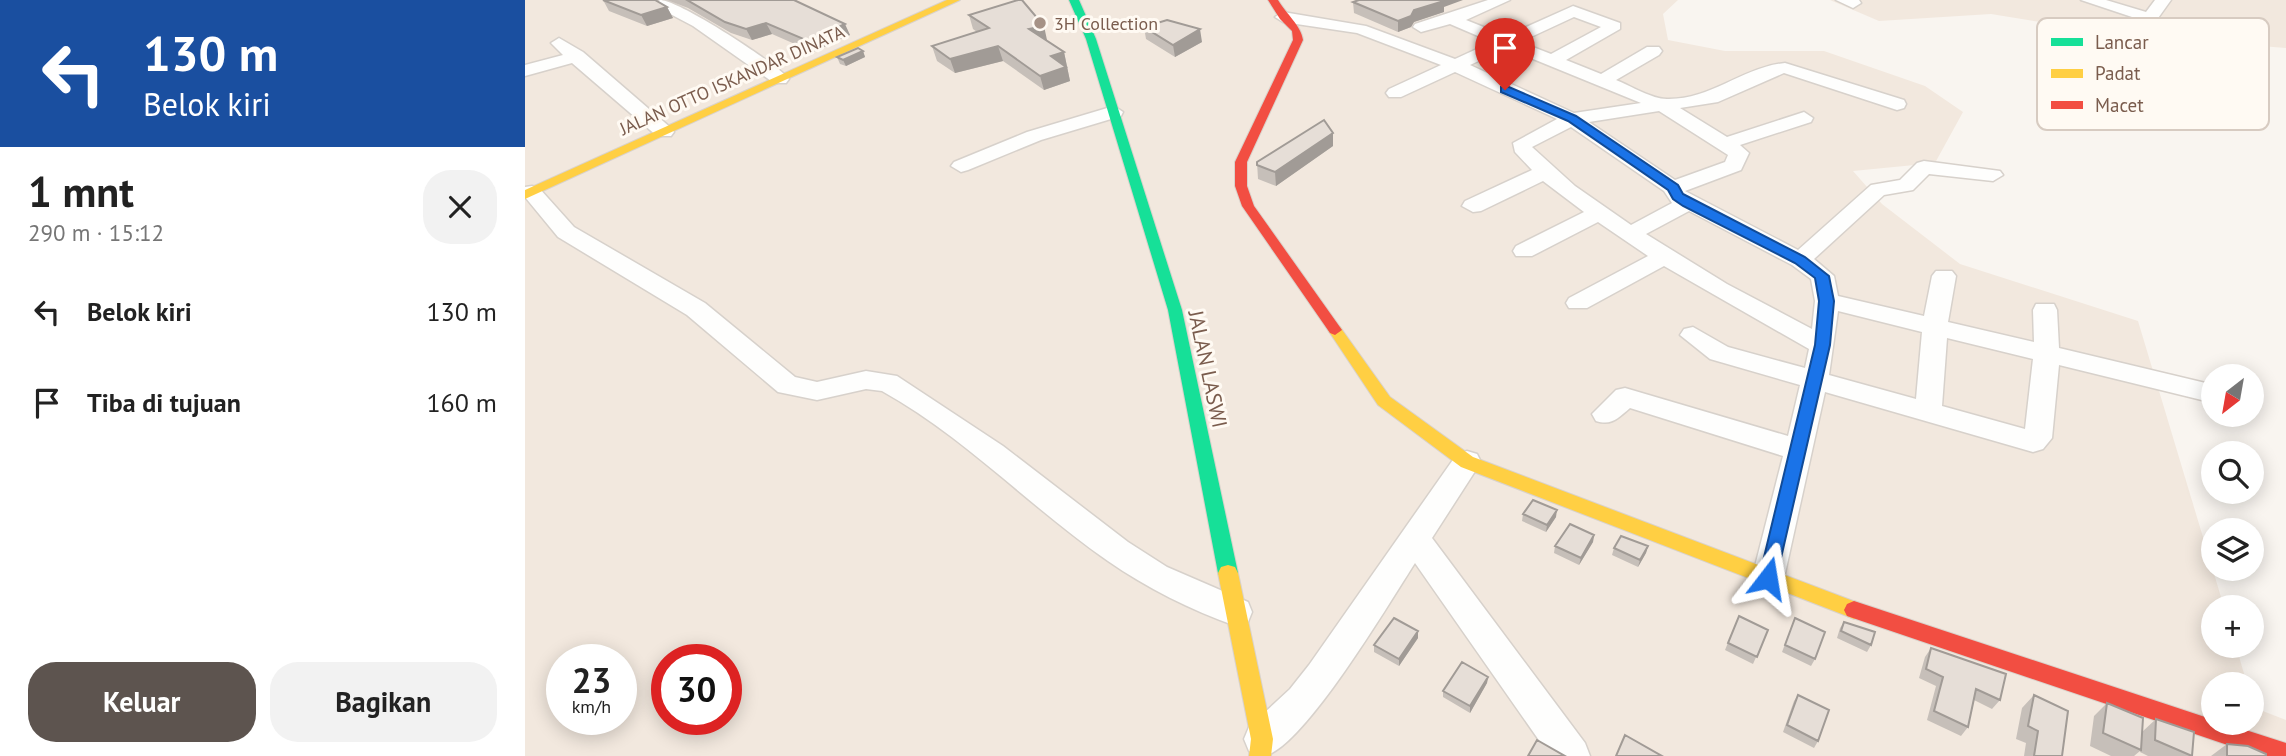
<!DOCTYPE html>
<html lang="id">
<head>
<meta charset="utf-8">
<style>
  :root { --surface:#fff; --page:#f2f2f2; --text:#222; --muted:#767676; --accent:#5d544f }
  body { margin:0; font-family:"PT Sans",sans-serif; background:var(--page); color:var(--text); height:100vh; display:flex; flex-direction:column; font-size:26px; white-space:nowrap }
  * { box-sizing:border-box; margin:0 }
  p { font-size:23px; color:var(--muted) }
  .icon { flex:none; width:38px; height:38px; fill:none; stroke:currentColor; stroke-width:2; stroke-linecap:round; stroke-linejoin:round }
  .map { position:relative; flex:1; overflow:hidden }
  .details { display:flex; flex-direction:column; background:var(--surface); width:525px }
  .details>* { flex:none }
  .hud { background:#1a4fa0; color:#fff; overflow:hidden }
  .needle { width:46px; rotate:211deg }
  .buttons { position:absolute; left:1676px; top:364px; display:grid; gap:14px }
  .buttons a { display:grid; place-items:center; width:63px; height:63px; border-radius:50%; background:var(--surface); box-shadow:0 4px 18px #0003; font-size:35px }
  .speed { position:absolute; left:21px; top:644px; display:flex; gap:14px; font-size:35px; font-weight:700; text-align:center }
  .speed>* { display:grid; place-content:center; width:91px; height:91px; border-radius:50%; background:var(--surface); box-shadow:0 4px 18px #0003; line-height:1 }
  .speed small { font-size:18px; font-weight:400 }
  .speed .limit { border:10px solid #d22; background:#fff; color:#111 }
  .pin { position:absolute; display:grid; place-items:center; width:60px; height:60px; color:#fff; margin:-72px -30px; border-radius:50% 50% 50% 0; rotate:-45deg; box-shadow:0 0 7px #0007 }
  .pin .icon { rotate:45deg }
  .me { position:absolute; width:77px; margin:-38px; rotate:14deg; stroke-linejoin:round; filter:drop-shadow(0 0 5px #0008) }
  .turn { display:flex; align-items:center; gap:24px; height:147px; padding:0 28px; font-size:32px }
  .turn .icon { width:91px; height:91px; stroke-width:2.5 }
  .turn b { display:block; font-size:49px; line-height:60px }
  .round { display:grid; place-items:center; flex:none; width:74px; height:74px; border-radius:28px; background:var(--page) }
  .head { display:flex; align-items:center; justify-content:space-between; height:119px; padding:0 28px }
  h1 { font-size:42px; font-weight:700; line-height:52px }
  .primary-button { display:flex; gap:14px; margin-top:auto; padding:14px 28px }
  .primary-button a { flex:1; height:80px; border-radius:28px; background:var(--accent); color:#fff; font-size:28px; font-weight:700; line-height:80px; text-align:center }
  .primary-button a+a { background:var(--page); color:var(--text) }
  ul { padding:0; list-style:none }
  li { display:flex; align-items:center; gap:21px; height:91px; padding:0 28px }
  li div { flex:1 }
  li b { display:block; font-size:26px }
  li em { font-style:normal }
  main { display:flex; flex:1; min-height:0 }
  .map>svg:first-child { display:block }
  .residential { fill:#f2e8de; fill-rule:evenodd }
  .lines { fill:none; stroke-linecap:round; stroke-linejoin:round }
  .street-casing { stroke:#d7d1cb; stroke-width:3 }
  .fast-casing { stroke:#d9d2cb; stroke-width:2 }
  .slow-casing { stroke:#d9d2cb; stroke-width:2 }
  .jam-casing { stroke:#d9d2cb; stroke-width:2 }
  .street { fill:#fefefd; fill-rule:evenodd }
  .fast { fill:#16e098; fill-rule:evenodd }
  .slow { fill:#ffcf43; fill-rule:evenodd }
  .jam { fill:#f24e42; fill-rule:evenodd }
  .wall { fill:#c6bfb9 }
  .shaded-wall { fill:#a19b96 }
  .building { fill:#e6ded7; stroke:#a19b96; stroke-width:2 }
  .route { fill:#1a73e8; stroke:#114b97; stroke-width:2 }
  .poi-dot { fill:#a69286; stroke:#fffaf3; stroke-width:2.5 }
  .labels { text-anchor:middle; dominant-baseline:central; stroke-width:6; stroke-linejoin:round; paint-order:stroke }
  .far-poi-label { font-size:18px; fill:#7a5c4d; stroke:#fffaf3; text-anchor:start }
  .far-street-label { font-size:18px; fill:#7a5c4d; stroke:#fffaf3 }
  .street-label { font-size:21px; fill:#7a5c4d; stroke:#fffaf3 }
  .key { fill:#fffaf3; stroke:#d7cbc1; stroke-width:2 }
  .key-label { font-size:19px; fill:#7a5c4d }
</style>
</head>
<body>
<main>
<section class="details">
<div class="hud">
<div class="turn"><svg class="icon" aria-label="left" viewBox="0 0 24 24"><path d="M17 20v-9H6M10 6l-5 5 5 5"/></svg><div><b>130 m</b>Belok kiri</div></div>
</div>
<div class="head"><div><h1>1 mnt</h1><p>290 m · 15:12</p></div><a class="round"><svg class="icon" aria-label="close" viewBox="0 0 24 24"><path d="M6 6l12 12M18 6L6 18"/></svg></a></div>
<ul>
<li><svg class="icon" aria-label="left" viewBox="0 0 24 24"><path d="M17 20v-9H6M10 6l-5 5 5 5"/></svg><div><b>Belok kiri</b></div><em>130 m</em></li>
<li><svg class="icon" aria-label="arrive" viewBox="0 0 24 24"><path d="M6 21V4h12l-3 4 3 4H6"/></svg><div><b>Tiba di tujuan</b></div><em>160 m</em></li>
</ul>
<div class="primary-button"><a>Keluar</a><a>Bagikan</a></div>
</section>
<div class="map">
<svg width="1761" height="756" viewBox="0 0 1761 756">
  <rect width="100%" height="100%" fill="#f9f5f0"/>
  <path class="residential" d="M0,0H1153L1138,14L1143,40L1200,51H1299L1400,86L1438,112L1410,163L1328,171L1357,204L1435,264L1613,321L1699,607H1689V646H1711L1722,684H1689V723H1727V700L1730,708L1761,720V756H0ZM37,660H96V719H37ZM142,660H201V719H142Z
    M1305,0H1761V48L1595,35L1466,14L1354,21Z"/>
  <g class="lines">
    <defs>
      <path id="street" d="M135,0C154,0 251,63 264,79L261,83H249L168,26L132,7L130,4Z
        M963,0H985L941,20L981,36L1048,6L1095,23V29L1041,60L1076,74L1122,47H1134L1137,51L1134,55L1091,80C1106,86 1127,99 1142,99C1186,100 1218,67 1260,63L1379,100L1381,104L1379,108L1372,110L1259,73L1193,102L1155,108L1202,137L1279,112L1288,118L1286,122L1215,145L1224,153L1216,170L1160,191L1273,250L1346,185L1375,180L1392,163L1399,161L1475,171L1478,175L1468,181L1404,174L1388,190L1359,195L1289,259L1309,276L1313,296L1399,316L1407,276L1411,271H1427L1431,276L1423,322L1509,342L1508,310L1511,304H1529L1532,310L1534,348L1689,385V403L1534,365L1527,438L1518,449L1508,452L1300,392L1259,578L1254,588L1243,591L1232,588L1227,578L1258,456L1105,408C1093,418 1087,426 1071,421L1067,414L1091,390L1100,388L1263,436L1275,385L1185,359L1155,335L1159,329L1168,327L1203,347L1280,368L1284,349L1139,266L1062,308H1044L1041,303L1044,298L1123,256L1073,222L1007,256H991L988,251L991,246L1059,212L1018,181L956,211L948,212L937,206L940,201L1007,170L990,152L988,143L1032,119L930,72L876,97H864L861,93L864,89L916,65L832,33L758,22L750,17L758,12L841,26L930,59L967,42L925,24L896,32L888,27L890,24ZM1049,17L1076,27L1026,54L995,42ZM981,48L1116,103L1049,113L945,65ZM1134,111L1203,155L1200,162L1150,180L1064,122ZM1046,127L1139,191L1147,203L1106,225L1050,186L1007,147ZM1164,211L1267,265L1286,279L1290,301L1287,329L1202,284L1121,234ZM1313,311L1397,332L1391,399L1304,375ZM1422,338L1508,359L1500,429L1417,406Z
        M1311,0H1334L1336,3L1328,8Z
        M1556,0H1581L1621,12L1630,0H1646L1631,21L1625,23Z
        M34,38L58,52L146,128L149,132L146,136H132L47,63L0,76V65L38,55L26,43Z
        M589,106L598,112L596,116L516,140L443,170L436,172L426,166L429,162L502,132Z
        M7,186L14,188L49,227L180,303L270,377L292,382L341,371L372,376L478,446L603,542L642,567L723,602L727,612L723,622L711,626C666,610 622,588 583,561C506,508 440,437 357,391L341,389L292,400L253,392L162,315L33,237L0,197V187Z
        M942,451L952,454L956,462L907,538L1060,743L1065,756H1025L890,563C866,600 778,749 739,756C734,756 729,753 724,751L719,739L724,727L765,689L784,665L932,454Z"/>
      <path id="fast" d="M544,0H554L571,39L657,310L713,573L710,579L703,581L696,579L693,573L643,310L561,39Z"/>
      <path id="slow" d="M422,0H435L0,199V190Z
        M810,325L815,327L865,397L948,457L1336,604L1339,610L1336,616L1329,619L1322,616L936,467L853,405L803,330Z
        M703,565L710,567L713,573L748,739L746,756H724L726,739L693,573L696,567Z"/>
      <path id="jam" d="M743,0H753C761,14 776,25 778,40L722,162V186L729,206L817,330L810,335L805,333L717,206L710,186V162L768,40L767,31L755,19Z
        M1329,601L1689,720V723H1699L1761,743V756H1735L1322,616L1319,610L1322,604Z"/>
    </defs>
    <use href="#street" class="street-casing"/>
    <use href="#fast" class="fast-casing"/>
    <use href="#slow" class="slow-casing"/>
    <use href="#jam" class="jam-casing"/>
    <use href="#street" class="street"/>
    <use href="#fast" class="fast"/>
    <use href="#slow" class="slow"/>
    <use href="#jam" class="jam"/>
  </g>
  <path class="wall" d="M78,0H133L132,1L142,7L148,18L122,26L84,11Z
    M142,0H269L325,35L288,52L247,34L227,40L206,33L163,8Z
    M828,2L919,7V12L889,22L886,27L873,32L829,13Z
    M444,15L522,40L521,41L539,52L545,81L519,90L478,61L430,73L412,61L407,46L452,32L448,29Z
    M619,27L677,42L650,57L621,39Z
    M338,51L340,57L321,66L315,64L312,57Z
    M808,146L751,186L733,179L732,162Z
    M998,514L1031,517L1021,532L997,521Z
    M1069,535L1068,542L1054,565L1029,553L1030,546Z
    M1123,546L1121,553L1113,567L1087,555L1089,548Z
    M1214,616L1243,630L1228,664L1200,650Z
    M1270,618L1290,659L1286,666L1257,652Z
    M1319,622L1346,645L1342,652L1312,638L1315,628Z
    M893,638L874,666L849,652V645Z
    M1406,648L1475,700L1467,709L1449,700L1443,727L1436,736L1402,720L1411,686L1394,678L1400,657Z
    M963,677L962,683L945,713L918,697V691Z
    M1273,695L1293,741L1289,748L1258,732L1269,701Z
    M1509,695L1537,756H1499L1501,743L1491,739L1497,708Z
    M1582,703L1617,732L1631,719L1667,756H1623L1615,752V751L1609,756H1586L1565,746L1569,716Z
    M1702,744L1741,756H1686Z"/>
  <path class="shaded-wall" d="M914,0H938L919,7V12L889,22L886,27L873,32V21L889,10Z
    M142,7L148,18L122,26L116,15Z
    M241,23L247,34L227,40L221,29Z
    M320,24L325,35L288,52L283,41Z
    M519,26L522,40L508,44L504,29Z
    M675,29L677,42L650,57L648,45Z
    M473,46L478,61L430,73L425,59Z
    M338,51L340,57L321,66L318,60Z
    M539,52L545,81L519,90L515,76L526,56Z
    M808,133V146L751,186L750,172Z
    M1032,510L1031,517L1021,532L1022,525Z
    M1069,535L1068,542L1054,565L1056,558Z
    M1123,546L1121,553L1113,567L1115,560Z
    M893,631V638L874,666V659Z
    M963,677L962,683L945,713V706Z"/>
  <path class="building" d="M78,0H130L142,7L116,15Z
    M162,0H269L320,24L283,41L241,23L221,29L200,22Z
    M493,0H497L519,26L504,29L539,52L526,56L541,67L515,76L473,46L425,59L407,46L464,28L444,15Z
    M834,0H918L919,1L889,10L886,16L873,21L828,2Z
    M642,20L675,29L648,45L619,27Z
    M333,48L338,51L318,60L312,57Z
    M799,120L808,133L750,172L732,165V162Z
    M1008,500L1032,510L1022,525L998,514Z
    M1045,524L1069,535L1056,558L1030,546Z
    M1096,536L1123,546L1115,560L1089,548Z
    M1214,616L1243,630L1232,657L1203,643Z
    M869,618L893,631L874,659L849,645Z
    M1270,618L1300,632L1290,659L1260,645Z
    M1319,622L1350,632L1346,645L1316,631Z
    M1406,648L1481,674L1475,700L1451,689L1443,727L1409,711L1418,677L1401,669Z
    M937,662L963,677L945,706L918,691Z
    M1273,695L1304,710L1293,741L1262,725Z
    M1509,695L1543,711L1537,756H1509L1513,731L1503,726Z
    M1582,703L1618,718L1616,750L1578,733Z
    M1631,719L1669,732L1667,756L1630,740Z
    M1100,735L1137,756H1091Z
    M1012,740L1040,756H1003Z
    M1702,744L1723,746L1741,754V756H1702Z"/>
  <path class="route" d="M976,87H984L1051,116L1153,185L1158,194L1280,257L1304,276L1309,301L1305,345L1250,584H1237L1234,578L1290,345L1294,301L1290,278L1270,263L1158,206L1148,199L1143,190L1043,121L976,92Z"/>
  <circle class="poi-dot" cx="515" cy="23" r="7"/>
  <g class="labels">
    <g class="far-poi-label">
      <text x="529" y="23">3H Collection</text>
    </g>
    <g class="far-street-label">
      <text transform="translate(207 80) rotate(-24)">JALAN OTTO ISKANDAR DINATA</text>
    </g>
    <g class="street-label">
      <text transform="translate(683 369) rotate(78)">JALAN LASWI</text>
    </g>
  </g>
  <rect x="1512" y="18" width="232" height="112" rx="10" class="key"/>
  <rect x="1526" y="38" width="32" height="8" fill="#16e098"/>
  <rect x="1526" y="69" width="32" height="9" fill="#ffcf43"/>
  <rect x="1526" y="101" width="32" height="8" fill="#f24e42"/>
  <g class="key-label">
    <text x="1570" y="49">Lancar</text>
    <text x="1570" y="80">Padat</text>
    <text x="1570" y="112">Macet</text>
  </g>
</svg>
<div class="buttons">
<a><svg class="needle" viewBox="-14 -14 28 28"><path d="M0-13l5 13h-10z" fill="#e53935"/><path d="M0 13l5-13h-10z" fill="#767676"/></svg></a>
<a><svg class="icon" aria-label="search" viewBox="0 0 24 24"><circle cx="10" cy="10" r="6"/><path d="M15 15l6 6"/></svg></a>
<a><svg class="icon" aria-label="layers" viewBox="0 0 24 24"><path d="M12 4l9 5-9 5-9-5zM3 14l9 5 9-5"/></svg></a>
<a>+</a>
<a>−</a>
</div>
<div class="speed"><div>23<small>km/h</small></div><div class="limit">30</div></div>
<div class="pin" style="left:980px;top:90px;background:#d93025"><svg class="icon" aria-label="arrive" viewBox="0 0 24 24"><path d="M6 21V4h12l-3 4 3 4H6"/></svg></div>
<svg class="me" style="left:1243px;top:578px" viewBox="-20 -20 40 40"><path d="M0-17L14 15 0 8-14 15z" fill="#1a73e8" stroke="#fff" stroke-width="4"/></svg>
</div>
</main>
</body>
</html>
